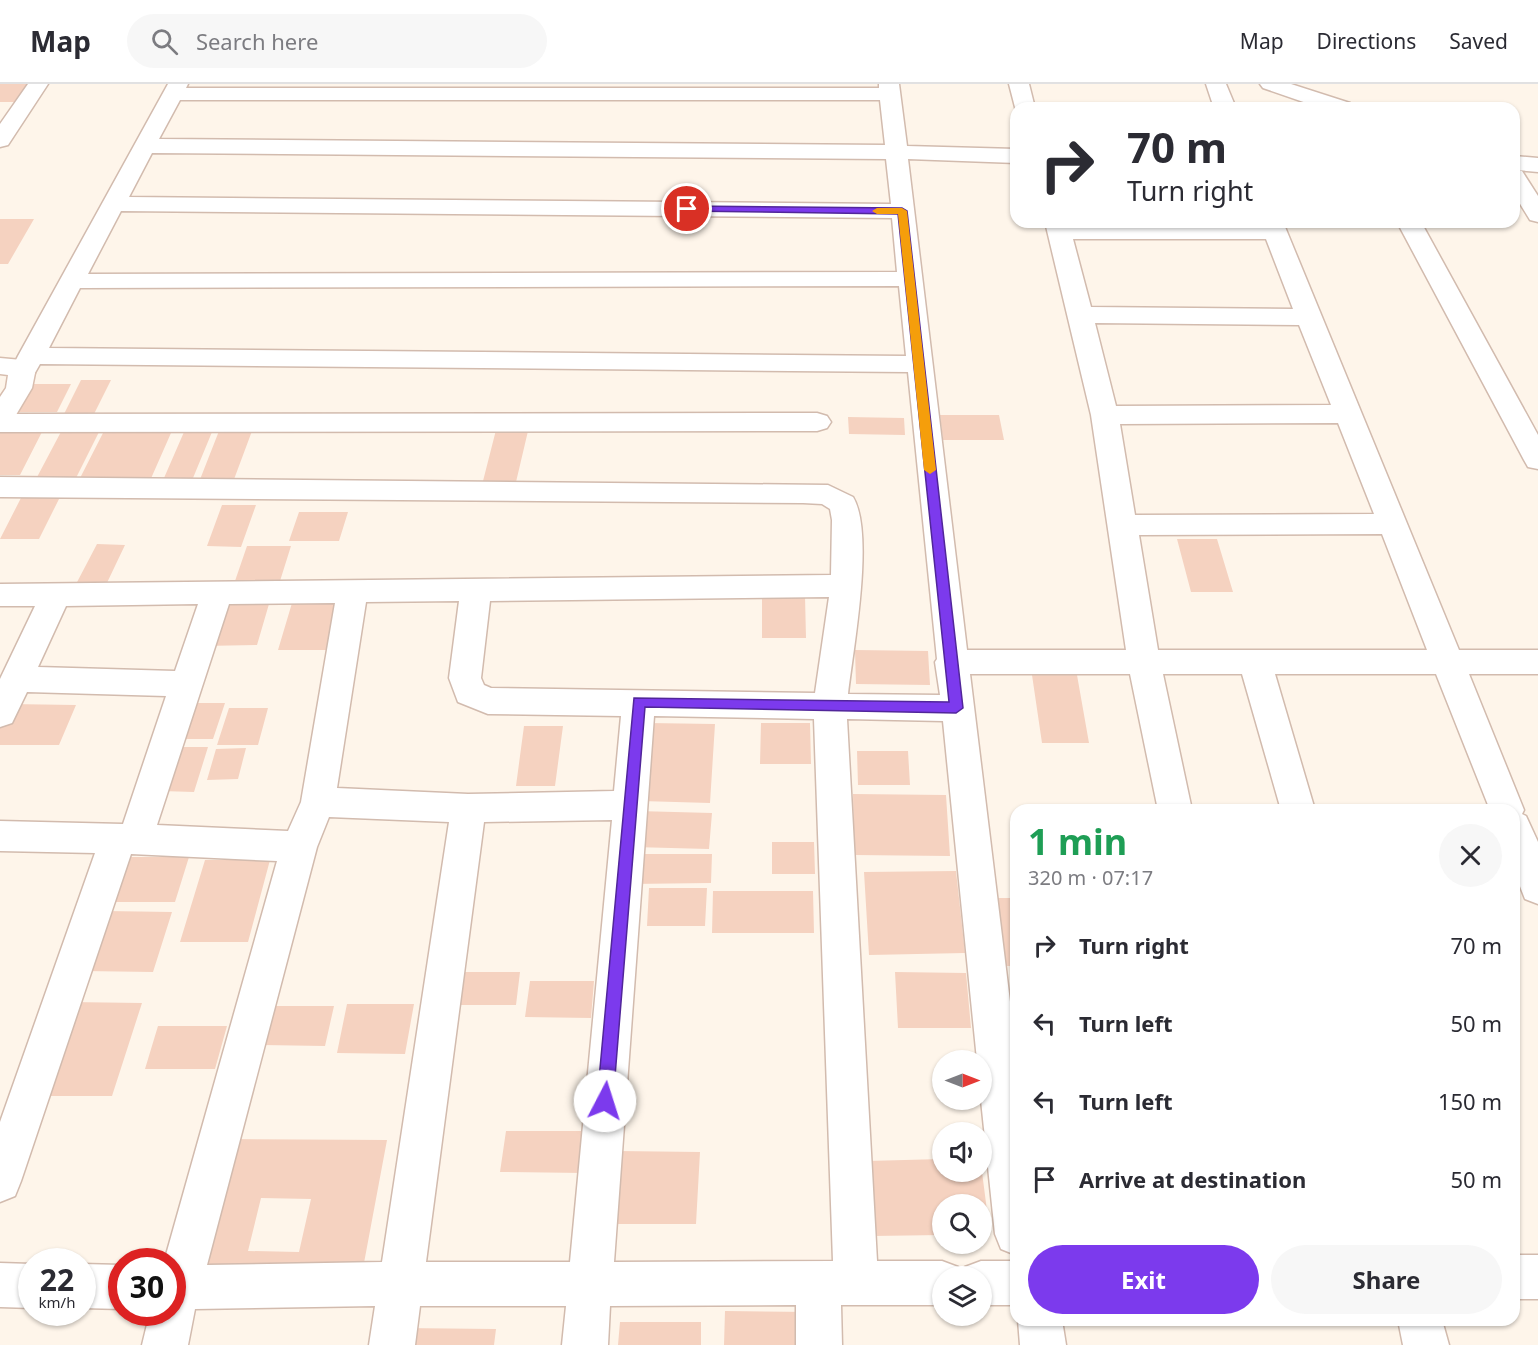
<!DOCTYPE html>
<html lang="en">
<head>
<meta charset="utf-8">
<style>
  :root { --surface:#fff; --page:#f7f7f7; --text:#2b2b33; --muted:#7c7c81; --line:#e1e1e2; --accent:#7c3aed }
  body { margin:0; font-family:"Noto Sans",sans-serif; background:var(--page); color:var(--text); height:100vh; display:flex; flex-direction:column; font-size:22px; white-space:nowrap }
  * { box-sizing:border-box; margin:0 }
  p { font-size:20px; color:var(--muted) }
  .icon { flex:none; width:33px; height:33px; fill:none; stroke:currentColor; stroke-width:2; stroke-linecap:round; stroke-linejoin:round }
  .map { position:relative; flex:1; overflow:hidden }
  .side { position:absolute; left:1010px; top:720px; width:510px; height:522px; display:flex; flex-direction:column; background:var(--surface); border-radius:18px; box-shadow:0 2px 4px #0004 }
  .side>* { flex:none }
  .top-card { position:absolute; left:1010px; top:18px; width:510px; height:126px; border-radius:18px; box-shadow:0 2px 4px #0004; background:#fff; color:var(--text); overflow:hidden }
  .needle { width:39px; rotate:90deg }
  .tools { position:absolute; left:932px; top:966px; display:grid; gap:12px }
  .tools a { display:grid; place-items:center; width:60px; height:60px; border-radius:50%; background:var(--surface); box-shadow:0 2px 4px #0004; font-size:30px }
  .speed { position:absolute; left:18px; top:1164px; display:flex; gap:12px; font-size:30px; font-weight:700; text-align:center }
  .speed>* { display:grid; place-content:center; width:78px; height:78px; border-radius:50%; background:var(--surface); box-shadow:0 2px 4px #0004; line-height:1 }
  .speed small { font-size:15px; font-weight:400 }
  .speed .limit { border:9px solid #d22; background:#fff; color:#111 }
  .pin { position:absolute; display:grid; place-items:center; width:51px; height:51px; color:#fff; margin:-26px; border:3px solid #fff; border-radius:50%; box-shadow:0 2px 6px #0007 }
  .me { position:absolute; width:66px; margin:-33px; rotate:5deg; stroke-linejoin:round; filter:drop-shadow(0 0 4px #0008) }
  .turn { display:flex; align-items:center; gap:21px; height:126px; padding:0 18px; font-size:27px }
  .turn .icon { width:78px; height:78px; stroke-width:2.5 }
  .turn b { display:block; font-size:42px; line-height:51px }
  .round { display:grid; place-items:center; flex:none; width:63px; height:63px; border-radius:32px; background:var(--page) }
  .headline { display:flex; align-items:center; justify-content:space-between; height:102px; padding:0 18px }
  h1 { font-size:36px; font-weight:700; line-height:45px; color:#1e9e55 }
  .primary-button { display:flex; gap:12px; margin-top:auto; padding:12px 18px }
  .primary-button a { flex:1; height:69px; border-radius:36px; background:var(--accent); color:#fff; font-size:24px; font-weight:700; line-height:69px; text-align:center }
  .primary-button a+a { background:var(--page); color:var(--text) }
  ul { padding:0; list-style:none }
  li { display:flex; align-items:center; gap:18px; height:78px; padding:0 18px }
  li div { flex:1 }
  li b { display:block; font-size:22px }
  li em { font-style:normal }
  header { display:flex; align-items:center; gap:36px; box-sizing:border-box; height:84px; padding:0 30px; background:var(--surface); border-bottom:2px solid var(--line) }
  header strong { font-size:28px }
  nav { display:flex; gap:33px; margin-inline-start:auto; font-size:21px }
  .search { width:420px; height:54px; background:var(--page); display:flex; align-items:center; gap:15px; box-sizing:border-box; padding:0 21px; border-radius:33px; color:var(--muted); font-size:22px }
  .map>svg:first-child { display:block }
  .building { fill:#f5d2c0; fill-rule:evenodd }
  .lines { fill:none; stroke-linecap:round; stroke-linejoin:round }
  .street-casing { stroke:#d2bbae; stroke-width:3 }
  .secondary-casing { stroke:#d7bdae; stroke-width:3 }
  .street { fill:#fff; fill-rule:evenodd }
  .secondary { fill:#fff; fill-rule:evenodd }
  .route { fill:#7c3aed; stroke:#51269a; stroke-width:1.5 }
  .slow { fill:#f59e0b }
</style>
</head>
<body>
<header>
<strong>Map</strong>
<div class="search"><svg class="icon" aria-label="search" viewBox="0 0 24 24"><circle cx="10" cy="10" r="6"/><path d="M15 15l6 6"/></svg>Search here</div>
<nav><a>Map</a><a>Directions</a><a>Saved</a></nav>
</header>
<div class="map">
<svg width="1538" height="1261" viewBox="0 0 1538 1261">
  <rect width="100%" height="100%" fill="#fef5ea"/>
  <path class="building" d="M0,0H30L18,18H0Z
    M0,135H34L8,180H0Z
    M81,296H111L94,330H64Z
    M31,300H71L57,328H16Z
    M940,331H999L1004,356H943Z
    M848,333L904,334L905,351L849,350Z
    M63,344H101L75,396L36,395Z
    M0,346H43L20,391H0Z
    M496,346L528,347L516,398L483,397Z
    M219,347H252L233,398H199Z
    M184,348H212L193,394H164Z
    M103,349H171L149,399L78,398Z
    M22,412L60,413L39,455H0Z
    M222,421H256L241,463L207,462Z
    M299,428H348L339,457H289Z
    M1177,455H1217L1233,508H1191Z
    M97,460L125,461L105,503L75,502Z
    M247,462H291L280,497H235Z
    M762,512H805L806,554H762Z
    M292,519H339L326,566H278Z
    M217,520H269L257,561L203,562Z
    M855,566L928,567L930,601L856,600Z
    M1032,591H1077L1089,659H1042Z
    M190,619H225L213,655H178Z
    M9,620L76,621L59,661H0V641Z
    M229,624H268L258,661H217Z
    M648,639L715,640L710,719L641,717Z
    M761,639H810L811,680H760Z
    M524,642H563L555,702H516Z
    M177,663H208L194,708L162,707Z
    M246,664L238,695L207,696L216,665Z
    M857,667H908L910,701H858Z
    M853,710L946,711L950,772L854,771Z
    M637,727L712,729L709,765L633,763Z
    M772,758H814L815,790H772Z
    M632,770H712L711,799L630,800Z
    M118,773H189L175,818H101Z
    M205,776H270L248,858H180Z
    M956,787L965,869L869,871L864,788Z
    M649,804H707L705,842H647Z
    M713,807H813L814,849H712Z
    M997,814H1016V882H1005Z
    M105,827L172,828L153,888L83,887Z
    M450,888H520L516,921H444Z
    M895,888L966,889L971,944H898Z
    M530,897H594L591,934L525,933Z
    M1003,907H1016V969Z
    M69,918L142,919L112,1012H35Z
    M347,920H414L405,970L337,969Z
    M273,922H334L325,962L262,961Z
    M158,942H227L215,985H145Z
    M506,1047H587L583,1089L500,1088Z
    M229,1055L387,1056L361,1195L193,1194ZM261,1114L311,1115L299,1168L248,1167Z
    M617,1067L700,1068L696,1140H611Z
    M942,1075V1088H982L990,1150H981V1120H942V1151L872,1152L867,1077Z
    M725,1227L810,1228V1261H724Z
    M620,1238H701V1261H618Z
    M401,1244L496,1245L494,1261H398Z"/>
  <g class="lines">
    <defs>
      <path id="street" d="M28,0H48L8,61L0,63V40Z
        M168,0H188L186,4H879V0H899L907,62L1016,65V79L908,75L967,566H1126L1091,331L1045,138H1069L1070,141H1260L1259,138H1283L1459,566H1538V590H1469L1524,726L1522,730L1526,732L1538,758V820L1525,815L1514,787V726H1490L1436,590H1275L1315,726H1281L1242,590H1163L1192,726H1158L1130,590H970L1016,967V1171L1001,1165L995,1150L981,1016V976H977L943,637L847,635L877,1177H942L958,1183L961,1192H942V1221H841L842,1261H796V1221L610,1222L608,1261H562L566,1222H420L415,1261H369L375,1222L195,1225L188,1261H142L150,1228H172V1178H164L277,777L131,770L21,1097L15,1112L0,1118V1038L95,769L0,767V737L123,740L166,612L27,608L12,639L0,643V595L35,522H0V500L831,491L832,436L830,425L822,420L803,419L0,413V393L828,401L853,413C875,449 853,566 848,610L940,611L935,578L937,575L908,288L40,280L32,294L23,296L14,294L10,288L18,272ZM180,16H880L885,61L159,55ZM152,69L886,75L891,120L129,113ZM121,127L892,134L897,188L88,190ZM1073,155H1266L1293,225L1091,223ZM899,202L906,272L49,264L80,204ZM1095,239L1299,241L1331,321L1116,322ZM1338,339L1374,430L1135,431L1120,340ZM1382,450L1427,566H1158L1139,451ZM829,513L815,609L491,604L484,601L481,594L490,517ZM459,517L449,594L458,618L488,630L621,632L614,707L468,710L337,704L366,518ZM335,519L301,718L288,747L157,741L229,520ZM198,520L175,587L38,583L66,522ZM654,632L814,635L833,1177L614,1178ZM329,733L449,738L382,1178L207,1181L317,763ZM612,736L570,1178H426L484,738Z
        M1009,0H1029L1035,24H1016V27Z
        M1206,0H1226L1236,24H1214Z
        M1260,0H1291L1350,19L1353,24H1321L1263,4Z
        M1514,72L1538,74V88L1517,86L1522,87L1538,112V138L1530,136L1514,110Z
        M1397,138H1421L1538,351V385L1528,383L1524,376Z
        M817,329L827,332L831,338L827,344L817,347L0,348V330Z
        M1514,1171H1538V1215H1514Z
        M981,1177H1016V1221H981V1192H962L965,1183Z
        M0,1179L32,1180V1224L0,1223Z
        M82,1180L122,1181V1225L82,1224Z
        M1018,1236H1062L1066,1261H1020Z
        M1398,1236H1442L1449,1261H1403Z"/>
      <path id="secondary" d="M0,274L22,276L35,289L32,304L10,341L0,344V313L6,304L8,291L0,290Z"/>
    </defs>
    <use href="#street" class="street-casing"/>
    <use href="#secondary" class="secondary-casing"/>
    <use href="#street" class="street"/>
    <use href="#secondary" class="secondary"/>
  </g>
  <path class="route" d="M687,122L902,124L907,127L963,624L956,629L645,623L613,1017L611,1023L605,1025L599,1023L597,1017L634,614L949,618L898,130L684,127L682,125Z"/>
  <path class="slow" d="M902,124L907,127L936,386L930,390L924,386L898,130H877L872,127L877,124Z"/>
</svg>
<div class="tools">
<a><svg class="needle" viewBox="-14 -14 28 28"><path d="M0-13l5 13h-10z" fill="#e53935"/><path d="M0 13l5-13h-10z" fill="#7c7c81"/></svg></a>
<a><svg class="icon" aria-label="sound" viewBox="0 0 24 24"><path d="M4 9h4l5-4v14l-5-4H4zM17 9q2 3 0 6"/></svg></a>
<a><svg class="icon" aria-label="search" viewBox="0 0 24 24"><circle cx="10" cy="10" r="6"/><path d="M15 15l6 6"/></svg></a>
<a><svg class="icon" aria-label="layers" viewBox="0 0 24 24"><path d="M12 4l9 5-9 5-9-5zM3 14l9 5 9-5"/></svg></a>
</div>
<div class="speed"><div>22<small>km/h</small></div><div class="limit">30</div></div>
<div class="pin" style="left:687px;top:125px;background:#d93025"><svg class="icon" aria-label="arrive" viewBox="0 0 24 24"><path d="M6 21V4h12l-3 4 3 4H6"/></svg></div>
<svg class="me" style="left:605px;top:1017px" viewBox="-20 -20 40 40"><circle r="19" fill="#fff"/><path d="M0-13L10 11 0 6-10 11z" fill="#7c3aed"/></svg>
<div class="top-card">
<div class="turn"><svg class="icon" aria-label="right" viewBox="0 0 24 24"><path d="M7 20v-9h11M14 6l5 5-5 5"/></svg><div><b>70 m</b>Turn right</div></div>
</div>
<section class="side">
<div class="headline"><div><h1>1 min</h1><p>320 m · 07:17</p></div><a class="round"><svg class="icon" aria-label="close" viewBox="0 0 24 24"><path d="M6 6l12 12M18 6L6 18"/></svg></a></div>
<ul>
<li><svg class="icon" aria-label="right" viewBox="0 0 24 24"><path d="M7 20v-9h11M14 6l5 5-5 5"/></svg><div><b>Turn right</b></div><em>70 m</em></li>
<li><svg class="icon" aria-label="left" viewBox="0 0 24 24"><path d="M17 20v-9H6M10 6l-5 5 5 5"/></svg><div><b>Turn left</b></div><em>50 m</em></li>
<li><svg class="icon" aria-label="left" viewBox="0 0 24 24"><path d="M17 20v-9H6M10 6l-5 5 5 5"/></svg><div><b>Turn left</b></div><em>150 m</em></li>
<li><svg class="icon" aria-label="arrive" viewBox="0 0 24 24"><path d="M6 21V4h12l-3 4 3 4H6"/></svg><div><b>Arrive at destination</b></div><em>50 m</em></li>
</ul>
<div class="primary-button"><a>Exit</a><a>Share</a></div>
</section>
</div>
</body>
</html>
